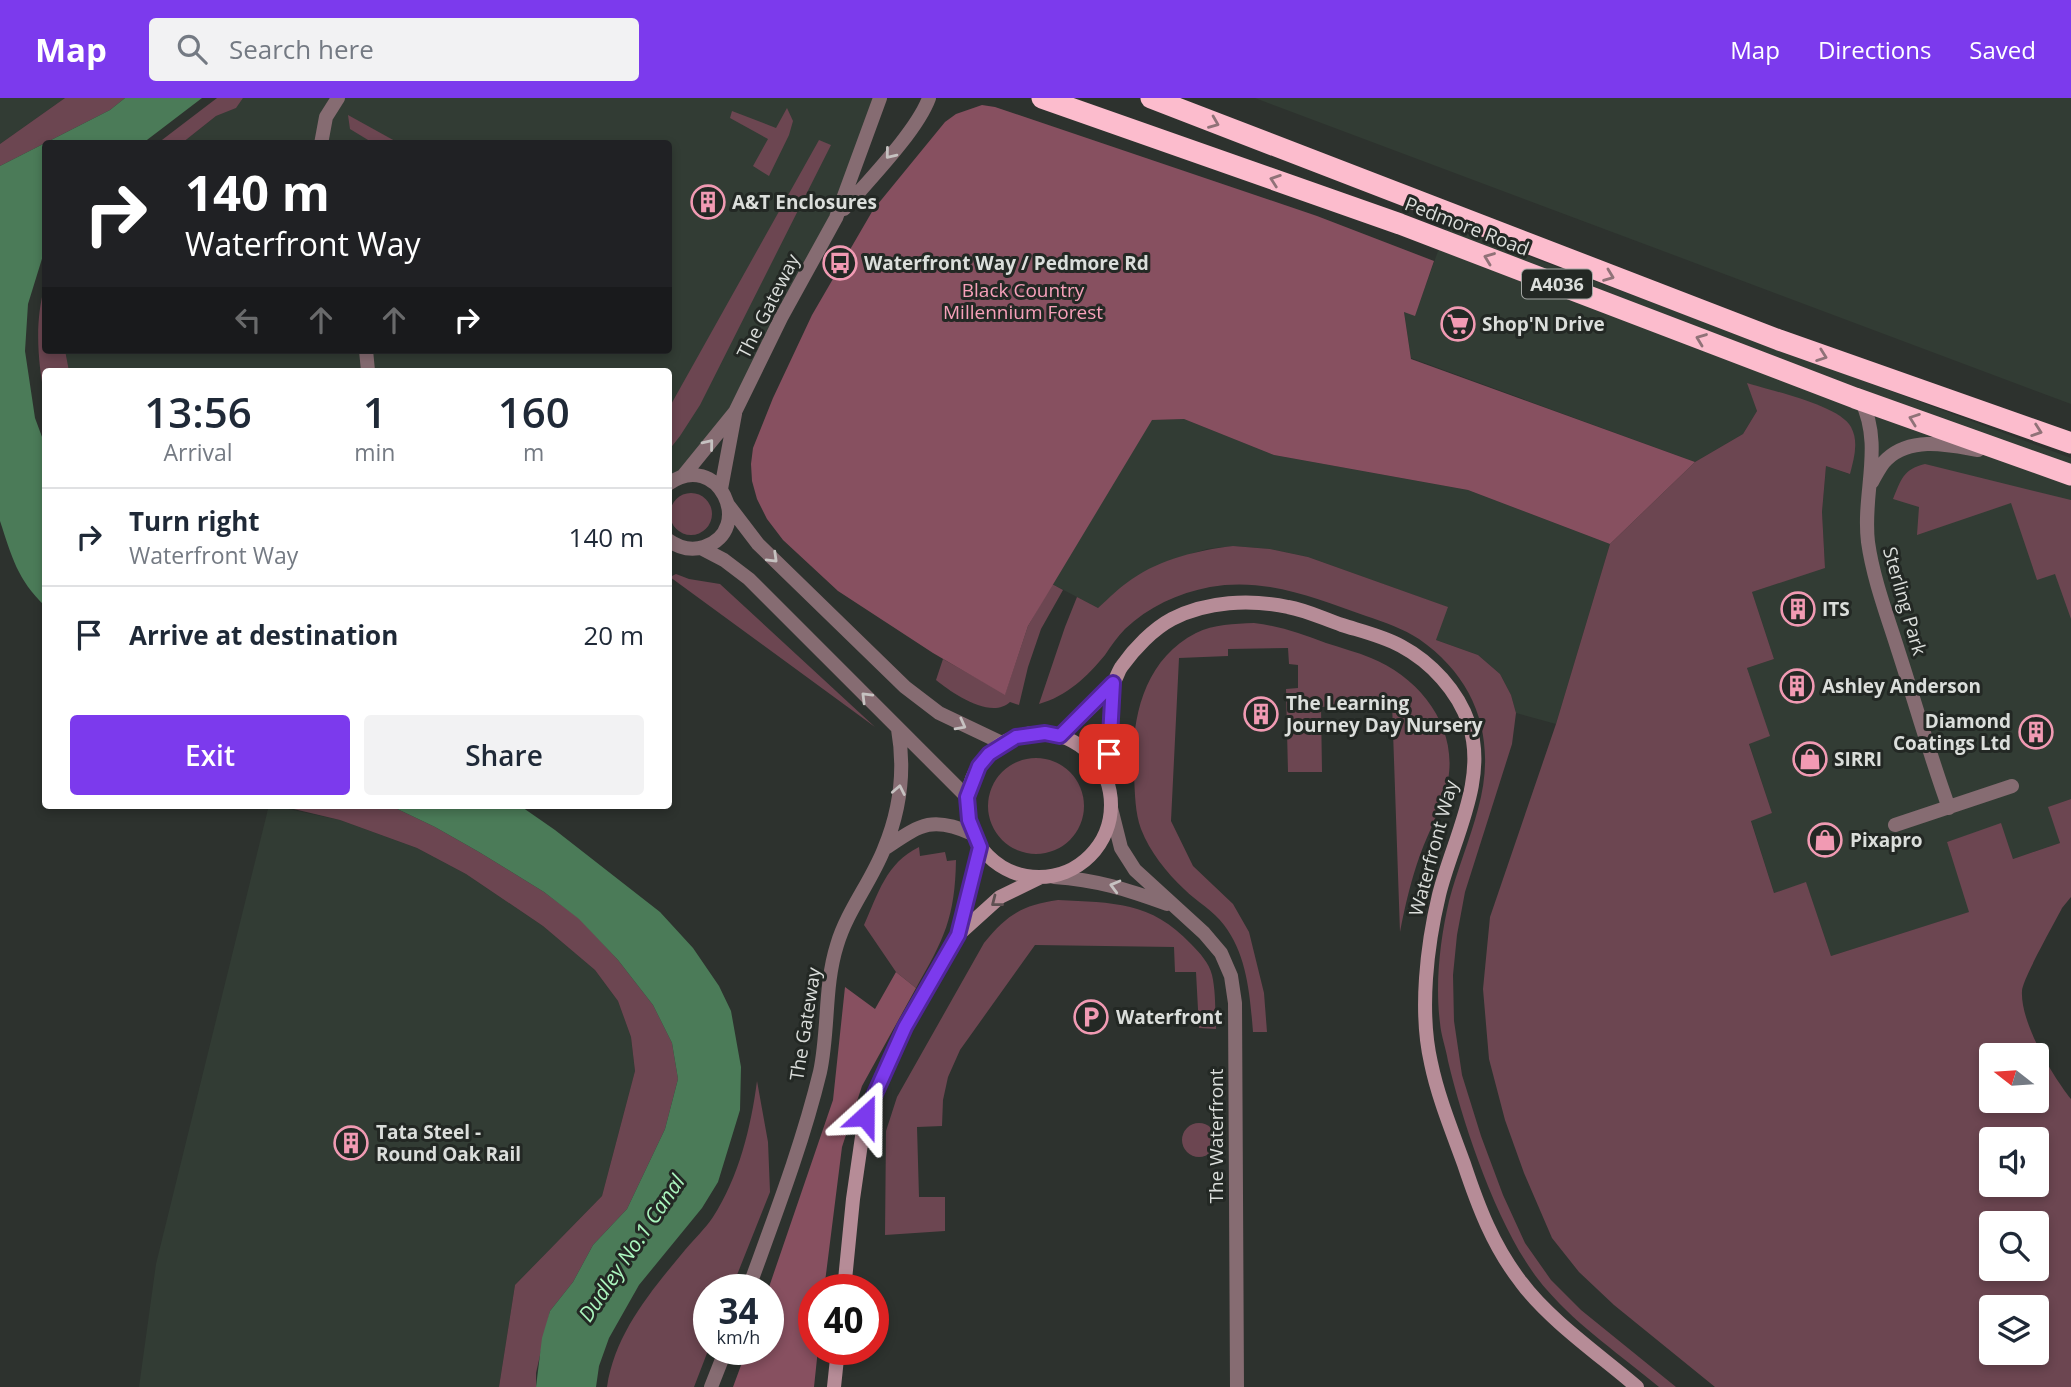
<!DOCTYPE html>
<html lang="en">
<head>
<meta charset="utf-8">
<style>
  :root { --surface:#fff; --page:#f2f2f3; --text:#1f2937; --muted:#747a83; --line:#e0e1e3; --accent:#7c3aed }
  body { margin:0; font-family:"Open Sans",sans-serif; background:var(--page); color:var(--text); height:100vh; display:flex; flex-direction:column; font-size:26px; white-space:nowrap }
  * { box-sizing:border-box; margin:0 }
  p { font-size:23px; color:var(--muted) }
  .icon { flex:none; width:38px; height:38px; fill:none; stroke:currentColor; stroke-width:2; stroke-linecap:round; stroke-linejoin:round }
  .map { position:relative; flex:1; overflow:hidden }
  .details { position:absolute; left:42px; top:270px; width:630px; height:441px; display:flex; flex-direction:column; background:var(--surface); border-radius:7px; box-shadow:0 4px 10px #0003 }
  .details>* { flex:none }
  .guide { position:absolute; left:42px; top:42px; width:630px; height:214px; border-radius:7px; box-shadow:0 4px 10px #0003; background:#202124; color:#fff; overflow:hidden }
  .needle { width:46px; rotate:287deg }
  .controls { position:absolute; left:1979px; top:945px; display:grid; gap:14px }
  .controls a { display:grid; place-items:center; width:70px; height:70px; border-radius:7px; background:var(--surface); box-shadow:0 4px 10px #0003; font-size:35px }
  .speed { position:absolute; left:693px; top:1176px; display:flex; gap:14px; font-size:35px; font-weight:700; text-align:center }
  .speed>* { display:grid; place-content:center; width:91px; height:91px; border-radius:50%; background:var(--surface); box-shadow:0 4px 10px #0003; line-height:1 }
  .speed small { font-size:18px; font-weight:400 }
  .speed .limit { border:10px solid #d22; background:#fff; color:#111 }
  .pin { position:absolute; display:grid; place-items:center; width:60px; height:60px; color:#fff; margin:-30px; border-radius:14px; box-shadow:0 4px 10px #0006 }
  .me { position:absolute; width:77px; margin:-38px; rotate:24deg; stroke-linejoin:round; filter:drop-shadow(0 0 5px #0008) }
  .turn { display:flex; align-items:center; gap:24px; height:147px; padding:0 28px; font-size:32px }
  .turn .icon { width:91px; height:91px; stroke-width:2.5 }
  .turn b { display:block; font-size:49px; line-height:60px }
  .lanes { display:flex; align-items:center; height:66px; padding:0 28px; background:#0003; justify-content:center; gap:35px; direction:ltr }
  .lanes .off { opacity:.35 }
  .eta { display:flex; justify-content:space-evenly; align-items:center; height:119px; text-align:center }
  .eta b { font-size:42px; font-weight:600; line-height:49px }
  .action { display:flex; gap:14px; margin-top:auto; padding:14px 28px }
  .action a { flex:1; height:80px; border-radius:7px; background:var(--accent); color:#fff; font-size:28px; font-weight:600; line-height:80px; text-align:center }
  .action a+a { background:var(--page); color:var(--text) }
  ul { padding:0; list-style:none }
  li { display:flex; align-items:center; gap:21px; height:98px; padding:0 28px; border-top:2px solid var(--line) }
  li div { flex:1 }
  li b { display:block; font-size:26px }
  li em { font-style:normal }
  header { display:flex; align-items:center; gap:42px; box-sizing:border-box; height:98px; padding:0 35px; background:var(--accent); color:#fff }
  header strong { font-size:33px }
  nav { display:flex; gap:38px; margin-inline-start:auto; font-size:24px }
  .search { width:490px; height:63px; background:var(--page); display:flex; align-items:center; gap:18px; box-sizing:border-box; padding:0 24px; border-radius:7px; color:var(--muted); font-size:26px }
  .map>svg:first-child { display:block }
  .built { fill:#323c34 }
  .green { fill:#6c4651; fill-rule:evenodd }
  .forest { fill:#875060 }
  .water { fill:#4b7b58 }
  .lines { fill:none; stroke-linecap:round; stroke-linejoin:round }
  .street { stroke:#866c72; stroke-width:14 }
  .secondary { stroke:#b68c97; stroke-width:14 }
  .highway { stroke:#fcbccd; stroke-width:21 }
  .oneway { stroke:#907278 }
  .oneway2 { stroke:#c6c2c1 }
  .oneway3 { stroke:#5e5052 }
  .route-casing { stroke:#51269a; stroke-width:18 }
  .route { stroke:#7c3aed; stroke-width:12 }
  .labels { text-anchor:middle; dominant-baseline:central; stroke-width:6; stroke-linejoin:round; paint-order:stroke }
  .shield { fill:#232824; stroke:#a4a7a4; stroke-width:2 }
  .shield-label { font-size:18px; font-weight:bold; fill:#dbdedb }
  .poi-label { font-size:19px; font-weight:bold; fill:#dbdedb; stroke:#232824; text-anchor:start }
  .street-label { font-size:19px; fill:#dbdedb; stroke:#232824 }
  .park-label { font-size:19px; fill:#f7a1ba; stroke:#232824 }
  .water-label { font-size:21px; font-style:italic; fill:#abf6be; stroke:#232824 }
</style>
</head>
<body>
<header>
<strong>Map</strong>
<div class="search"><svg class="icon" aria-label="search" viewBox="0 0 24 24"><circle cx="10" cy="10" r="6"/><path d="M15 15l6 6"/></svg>Search here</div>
<nav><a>Map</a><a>Directions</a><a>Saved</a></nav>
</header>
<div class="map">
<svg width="2071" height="1289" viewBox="0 0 2071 1289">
  <rect width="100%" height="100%" fill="#2d322e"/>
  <path class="built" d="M0,0H65L0,46Z
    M243,0H881L836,120L735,314L669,386L668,273H69L65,252H668V46L182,45L216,18L235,10Z
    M1255,0H2071V306Z
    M1447,128L2071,360V701L2049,709L2060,745L2013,761L2001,726L1947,744L1970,814L1831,858L1806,785L1774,795L1751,722L1772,715L1749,645L1769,638L1747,570L1774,561L1752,494L1825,469L1822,414L1826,368L1849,376L1748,286L1757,313L1743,336L1695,364L1411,260L1404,213L1415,217Z
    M1184,321L1274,357L1468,392L1610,446L1556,626L1516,615L1511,597L1500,576L1478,557L1436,542L1447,509L1308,459L1270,451L1233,448L1207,451L1170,462L1134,480L1098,510L1052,486L1151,322Z
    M269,707L340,722L417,750L466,776L543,828L595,872L618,903L631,939L635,973L602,1098L515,1187L499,1289H139L156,1166Z"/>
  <path class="green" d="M65,0H125L110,12L0,68V46Z
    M217,0H243L236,10L216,18L182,45H158Z
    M787,10L793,23L789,37L769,78L753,68L768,41L730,20L732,13L776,30Z
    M348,17L395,43L394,45H373L350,31Z
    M819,42L831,47L700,307L680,338L669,352V310Z
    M45,187L46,252H65L69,273H46L45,302C38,264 34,225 45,187Z
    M1747,285C1772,293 1839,307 1851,329C1859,344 1854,360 1850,376L1826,368L1822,414L1825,470L1752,494L1774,561L1747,570L1770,638L1749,646L1772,715L1751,723L1774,795L1806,784L1831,858L1969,814L1947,744L2001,725L2013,761L2060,745L2048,709L2071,701V799L2062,810C2055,824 2022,882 2022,893C2020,924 2052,977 2071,1001V1289H1715L1614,1207L1579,1174L1552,1140L1524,1075L1505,1022L1489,961L1483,891L1490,819L1556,626L1610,446L1695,364L1743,336L1757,313ZM1992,957H2037V1003H1992ZM1992,1041H2037V1087H1992ZM1992,1125H2037V1171H1992ZM1992,1209H2037V1255H1992Z
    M1925,366L2071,402V521L2055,476L2037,482L2011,405L1917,437L1919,409L1893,401C1901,382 1903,371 1925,366Z
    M670 416a21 21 0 1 1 42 0a21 21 0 1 1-42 0Z
    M1233,448L1270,451L1308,459L1448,509L1436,542L1478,557L1500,576L1511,597L1516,615L1512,646L1465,794L1457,837L1453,877L1454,923L1462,977L1481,1038L1503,1097L1525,1145L1551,1182L1581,1212L1676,1289H1659C1622,1258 1579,1229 1547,1192C1501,1141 1464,1030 1448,963C1446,950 1441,938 1440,925C1435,886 1440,842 1449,803C1457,772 1470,742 1478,711C1497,643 1478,582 1419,541C1404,531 1384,524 1366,518C1315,500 1265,479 1210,489C1178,495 1148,509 1125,531C1117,539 1111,548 1105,557C1087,579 1067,598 1039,606L1065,529L1077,499L1098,510C1109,500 1120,489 1132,481C1161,461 1199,452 1233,448Z
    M676,476L689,481L720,486L875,629L670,479Z
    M1052,486L1063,492L1041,531L1028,569L1019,607L1010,604C991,622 952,595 936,582L943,561L1005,596L1028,528Z
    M1254,525C1279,528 1302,536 1326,545C1341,550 1357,554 1371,560C1419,579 1458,628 1448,682C1443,708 1429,732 1420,757C1411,782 1405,808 1400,834L1392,605L1321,609L1322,674H1288L1286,591L1298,590V567L1289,566L1288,550L1228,551V558L1179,560L1171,723L1193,768L1233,806L1249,834L1264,895L1267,934H1253C1250,897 1247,857 1224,827C1213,812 1197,804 1184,791C1166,774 1150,754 1141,731C1135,715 1135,695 1134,678C1130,623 1143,562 1196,535C1214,526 1234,526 1254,525Z
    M988 708a48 48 0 1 1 96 0a48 48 0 1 1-96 0Z
    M277,707H389L435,729L479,754L544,794L580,821L618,862L653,907L672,945L678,981L665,1031L627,1111L593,1147L573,1184L550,1213L536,1275V1289H499L515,1187L602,1098L635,973L631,939L618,903L595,872L543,828L466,776L417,750L340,722Z
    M919,749L920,758L945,754L947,763L956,762C955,820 944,841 916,890L896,874L864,827C878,796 886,765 919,749Z
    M1058,802C1113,805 1151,803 1191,846C1200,855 1209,865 1212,877C1216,894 1215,914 1216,931L1199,930L1196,874H1175L1174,849L1035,847L960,952L948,979L943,1002L942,1028L917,1029L919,1099H945V1133L885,1137L886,1033L897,999L984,845C1007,817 1022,807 1058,802Z
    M757,983L768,1044L770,1094L731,1192H709V1250L694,1289H607C615,1235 651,1193 685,1152C694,1141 705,1131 713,1119C739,1079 751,1029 757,983Z
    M1182 1042a17 17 0 1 1 34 0a17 17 0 1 1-34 0Z"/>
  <path class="forest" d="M982,7L995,9L1317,118L1434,163L1415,218L1404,214L1411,261L1695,364L1610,446L1468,392L1274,357L1184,321L1152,322L1028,528L1005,597L933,555L838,493L783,442L767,421L757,401L752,383L751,366L753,350L773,300L812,217L873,112L945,24L956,16Z
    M896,874L916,890L862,988L842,1049L824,1192H814V1251H818L814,1289H733L747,1251H768V1192L833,1002L845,889L875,911Z"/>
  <path class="water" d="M125,0H202L143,45L46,46L45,151L28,206L25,253L35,320L45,347V508C17,481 12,459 0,423V68L110,12Z
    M389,707H519L555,732L660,814L693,850L719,888L731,913L741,969L740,1012L718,1084L702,1110L639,1187L609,1240L599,1268L596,1289H536L542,1240L550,1213L573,1184L593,1147L627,1111L665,1031L678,981L672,945L653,907L618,862L579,821L544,794L479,754L435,729Z"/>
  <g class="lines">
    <path class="street" d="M321,46L326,19L338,0
      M844,111C868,83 917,33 929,0
      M366,252L368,273
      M1861,302C1884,348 1862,395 1868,444C1873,480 1887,517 1898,552C1915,604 1930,658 1949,710
      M683,378L735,314L781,220L836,120L880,0
      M1872,384C1876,377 1881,366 1887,361C1912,338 1949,347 1978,352
      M668,386C718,350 756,432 704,449C691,453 679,450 668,442
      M721,391L735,316
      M729,408L758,446L905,589L939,615L1002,645
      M701,450L724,462L749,481L967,699
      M1111,710L1121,750L1135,772L1204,835L1221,855L1231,878L1235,905L1237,1289
      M1895,727L2012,688
      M884,751C920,727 931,717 973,736
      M1054,779C1097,782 1126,791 1167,806
      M748,1192C774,1120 802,1048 820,974C829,932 824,888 837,847C847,813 871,784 884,751C900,713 905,671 898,631
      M711,1289L726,1251"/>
    <path class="secondary" d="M967 707a72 72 0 1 1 144 0a72 72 0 1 1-144 0Z
      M1060,638C1076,622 1101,603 1113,585C1117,580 1118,573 1122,568C1134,551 1153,531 1172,521C1207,503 1250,501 1288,509C1306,512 1324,521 1342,527C1361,533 1383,538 1401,548C1431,564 1458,593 1469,626C1488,682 1452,743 1439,797C1427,847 1419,913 1431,965C1438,999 1452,1033 1464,1066C1478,1108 1493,1148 1521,1184C1549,1222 1601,1258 1637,1289
      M1107,682L1113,585
      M959,836L1000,799L1039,780
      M844,1192L853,1101L865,1018L905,929L958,837L980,749
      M834,1289L838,1251"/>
    <path class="highway" d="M1042,0L1400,126L1855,300L2071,377
      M1151,0L1779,242L2071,345"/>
  </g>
  <defs><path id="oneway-chevron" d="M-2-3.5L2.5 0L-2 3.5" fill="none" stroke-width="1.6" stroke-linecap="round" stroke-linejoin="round" transform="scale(1.75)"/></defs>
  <g class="oneway">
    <use href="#oneway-chevron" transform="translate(1214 25) rotate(22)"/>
    <use href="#oneway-chevron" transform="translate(1275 82) rotate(-161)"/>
    <use href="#oneway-chevron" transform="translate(1489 160) rotate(-159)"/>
    <use href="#oneway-chevron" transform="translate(1609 178) rotate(21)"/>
    <use href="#oneway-chevron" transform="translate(1701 241) rotate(-159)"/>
    <use href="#oneway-chevron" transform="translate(1822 258) rotate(20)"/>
    <use href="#oneway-chevron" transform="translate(1914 321) rotate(-160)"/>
    <use href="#oneway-chevron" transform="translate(2037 333) rotate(19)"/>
  </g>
  <g class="oneway2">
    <use href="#oneway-chevron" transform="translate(890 56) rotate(129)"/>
    <use href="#oneway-chevron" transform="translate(709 346) rotate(-51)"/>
    <use href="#oneway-chevron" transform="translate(773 460) rotate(44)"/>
    <use href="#oneway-chevron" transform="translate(866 599) rotate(-135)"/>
    <use href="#oneway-chevron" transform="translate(961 627) rotate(28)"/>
    <use href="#oneway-chevron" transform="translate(899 692) rotate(-79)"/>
    <use href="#oneway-chevron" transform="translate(1115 788) rotate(-165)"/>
  </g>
  <use class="oneway3" href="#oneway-chevron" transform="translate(996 804) rotate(142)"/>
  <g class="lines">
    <defs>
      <path id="route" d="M865,1018L905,929L958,837L980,749L969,722L967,699L979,668L989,656L1016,639L1045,635L1060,638L1113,585L1109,656"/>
    </defs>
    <use href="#route" class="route-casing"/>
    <use href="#route" class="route"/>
  </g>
  <defs>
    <symbol id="building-ring" viewBox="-11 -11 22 22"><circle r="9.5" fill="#232824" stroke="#f19ab3" stroke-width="1.5"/><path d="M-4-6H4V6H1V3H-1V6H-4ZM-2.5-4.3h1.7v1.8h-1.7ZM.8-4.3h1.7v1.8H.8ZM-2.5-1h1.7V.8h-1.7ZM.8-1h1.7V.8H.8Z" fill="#f19ab3"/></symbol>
    <symbol id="bus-ring" viewBox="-11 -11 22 22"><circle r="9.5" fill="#232824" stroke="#f19ab3" stroke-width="1.5"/><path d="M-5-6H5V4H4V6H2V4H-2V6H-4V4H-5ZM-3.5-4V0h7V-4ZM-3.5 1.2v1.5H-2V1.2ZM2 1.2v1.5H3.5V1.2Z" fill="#f19ab3"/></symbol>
    <symbol id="supermarket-ring" viewBox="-11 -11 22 22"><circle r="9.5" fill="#232824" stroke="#f19ab3" stroke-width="1.5"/><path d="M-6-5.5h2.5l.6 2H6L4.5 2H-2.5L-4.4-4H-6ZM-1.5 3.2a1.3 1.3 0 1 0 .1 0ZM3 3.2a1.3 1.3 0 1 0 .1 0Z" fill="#f19ab3"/></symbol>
    <symbol id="shop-ring" viewBox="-11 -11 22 22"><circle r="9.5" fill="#232824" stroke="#f19ab3" stroke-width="1.5"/><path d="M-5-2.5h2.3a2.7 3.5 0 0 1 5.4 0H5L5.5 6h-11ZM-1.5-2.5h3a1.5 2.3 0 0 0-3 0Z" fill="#f19ab3"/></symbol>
    <symbol id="parking-ring" viewBox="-11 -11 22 22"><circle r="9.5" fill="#232824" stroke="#f19ab3" stroke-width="1.5"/><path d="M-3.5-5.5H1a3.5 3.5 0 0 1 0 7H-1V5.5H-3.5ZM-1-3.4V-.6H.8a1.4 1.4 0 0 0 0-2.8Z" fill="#f19ab3"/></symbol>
  </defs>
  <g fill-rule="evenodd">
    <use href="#building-ring" x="689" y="85" width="38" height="38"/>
    <use href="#bus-ring" x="821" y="146" width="38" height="38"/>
    <use href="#supermarket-ring" x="1439" y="207" width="38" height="38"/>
    <use href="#building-ring" x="1779" y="492" width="38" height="38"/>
    <use href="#building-ring" x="1778" y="569" width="38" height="38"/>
    <use href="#building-ring" x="1242" y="597" width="38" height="38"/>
    <use href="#building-ring" x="2017" y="615" width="38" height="38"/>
    <use href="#shop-ring" x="1791" y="642" width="38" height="38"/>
    <use href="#shop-ring" x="1806" y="723" width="38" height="38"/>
    <use href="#parking-ring" x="1072" y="900" width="38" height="38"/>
    <use href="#building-ring" x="332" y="1026" width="38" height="38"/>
  </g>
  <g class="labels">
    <rect class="shield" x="1522" y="171.5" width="70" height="29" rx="5"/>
    <g class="shield-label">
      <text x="1557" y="186">A4036</text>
    </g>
    <g class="poi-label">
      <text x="732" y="104">A&amp;T Enclosures</text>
      <text x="864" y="165">Waterfront Way / Pedmore Rd</text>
      <text x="1482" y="226">Shop'N Drive</text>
      <text x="1822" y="511">ITS</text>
      <text x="1822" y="588">Ashley Anderson</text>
      <text x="1286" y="605">The Learning<tspan x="1286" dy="22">Journey Day Nursery</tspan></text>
      <text x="2011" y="623" text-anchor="end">Diamond<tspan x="2011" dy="22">Coatings Ltd</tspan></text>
      <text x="1834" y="661">SIRRI</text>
      <text x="1850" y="742">Pixapro</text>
      <text x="1116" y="919">Waterfront</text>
      <text x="376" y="1034">Tata Steel -<tspan x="376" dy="22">Round Oak Rail</tspan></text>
    </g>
    <g class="street-label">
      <text transform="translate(1467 128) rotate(21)">Pedmore Road</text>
      <text transform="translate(768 208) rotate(-63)">The Gateway</text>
      <text transform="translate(1905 503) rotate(74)">Sterling Park</text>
      <text transform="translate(1433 750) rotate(-75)">Waterfront Way</text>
      <text transform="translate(805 926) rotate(-81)">The Gateway</text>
      <text transform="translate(1216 1038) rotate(-90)">The Waterfront</text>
    </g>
    <g class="park-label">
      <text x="1023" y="192">Black Country<tspan x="1023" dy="22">Millennium Forest</tspan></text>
    </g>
    <g class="water-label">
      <text transform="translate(631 1150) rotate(-56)">Dudley No.1 Canal</text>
    </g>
  </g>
</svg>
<div class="controls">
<a><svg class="needle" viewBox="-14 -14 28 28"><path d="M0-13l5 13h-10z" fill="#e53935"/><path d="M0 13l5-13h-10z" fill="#747a83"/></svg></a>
<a><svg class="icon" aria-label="sound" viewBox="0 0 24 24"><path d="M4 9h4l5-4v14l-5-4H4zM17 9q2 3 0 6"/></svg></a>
<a><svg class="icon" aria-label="search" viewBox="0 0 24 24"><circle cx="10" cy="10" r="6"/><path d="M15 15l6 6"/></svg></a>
<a><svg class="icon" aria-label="layers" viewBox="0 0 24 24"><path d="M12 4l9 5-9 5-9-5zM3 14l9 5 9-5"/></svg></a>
</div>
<div class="speed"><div>34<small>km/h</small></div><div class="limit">40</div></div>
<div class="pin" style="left:1109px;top:656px;background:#d93025"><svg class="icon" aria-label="arrive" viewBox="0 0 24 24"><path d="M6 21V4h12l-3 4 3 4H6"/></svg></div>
<svg class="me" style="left:865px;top:1018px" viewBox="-20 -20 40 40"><path d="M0-17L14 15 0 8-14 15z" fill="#7c3aed" stroke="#fff" stroke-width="4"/></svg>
<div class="guide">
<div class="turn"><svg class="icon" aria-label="right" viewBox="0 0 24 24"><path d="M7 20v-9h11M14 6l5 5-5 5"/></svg><div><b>140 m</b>Waterfront Way</div></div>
<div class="lanes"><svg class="icon off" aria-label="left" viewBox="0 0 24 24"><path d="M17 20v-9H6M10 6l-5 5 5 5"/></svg><svg class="icon off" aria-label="ahead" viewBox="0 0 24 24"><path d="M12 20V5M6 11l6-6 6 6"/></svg><svg class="icon off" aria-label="ahead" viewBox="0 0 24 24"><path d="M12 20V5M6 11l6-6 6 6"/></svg><svg class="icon" aria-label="right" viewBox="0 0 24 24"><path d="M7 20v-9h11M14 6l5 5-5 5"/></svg></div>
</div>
<section class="details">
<div class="eta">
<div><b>13:56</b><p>Arrival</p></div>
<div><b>1</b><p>min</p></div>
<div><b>160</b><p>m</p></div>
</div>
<ul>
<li><svg class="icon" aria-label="right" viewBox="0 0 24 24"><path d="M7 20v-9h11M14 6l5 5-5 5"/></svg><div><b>Turn right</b><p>Waterfront Way</p></div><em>140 m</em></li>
<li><svg class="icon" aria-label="arrive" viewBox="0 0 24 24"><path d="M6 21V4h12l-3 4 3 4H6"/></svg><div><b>Arrive at destination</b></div><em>20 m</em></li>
</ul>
<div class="action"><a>Exit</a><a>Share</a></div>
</section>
</div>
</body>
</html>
